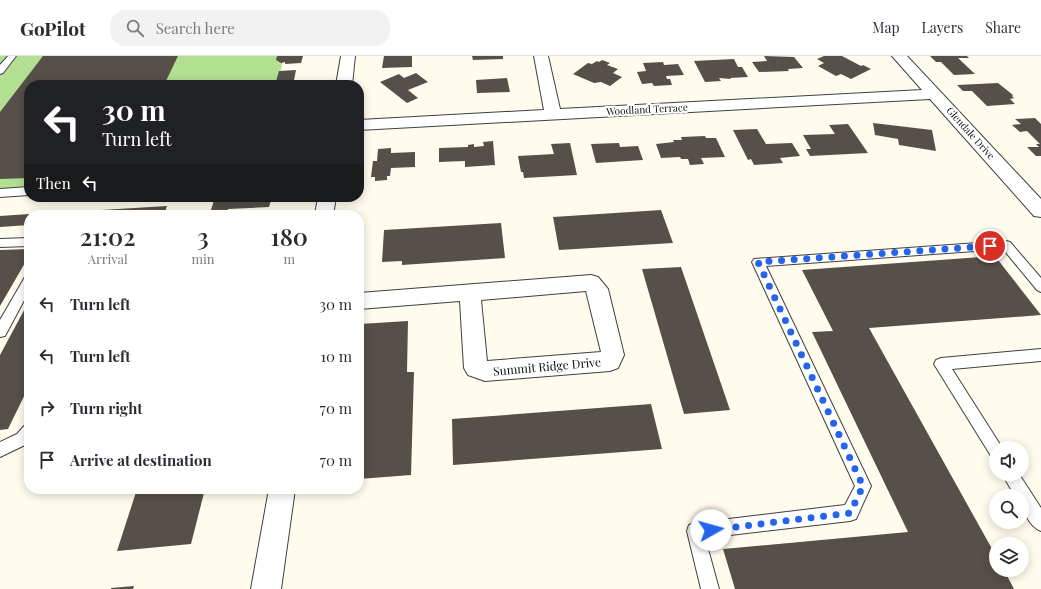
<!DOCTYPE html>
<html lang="en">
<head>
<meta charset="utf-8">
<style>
  :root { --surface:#fff; --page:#f2f2f3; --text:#2b2b33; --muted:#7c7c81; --line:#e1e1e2 }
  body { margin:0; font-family:"Playfair Display",serif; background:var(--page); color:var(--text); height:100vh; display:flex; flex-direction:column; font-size:15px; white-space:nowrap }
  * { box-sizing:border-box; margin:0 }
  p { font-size:13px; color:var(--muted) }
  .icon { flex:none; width:22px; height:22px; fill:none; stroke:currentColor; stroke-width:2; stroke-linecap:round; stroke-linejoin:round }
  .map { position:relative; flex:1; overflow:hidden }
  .drawer { position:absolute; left:24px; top:154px; width:340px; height:284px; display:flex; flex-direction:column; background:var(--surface); border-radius:16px; box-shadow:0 2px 10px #0003 }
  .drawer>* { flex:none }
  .guide { position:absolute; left:24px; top:24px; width:340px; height:122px; border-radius:16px; box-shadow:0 2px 10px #0003; background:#202124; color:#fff; overflow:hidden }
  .fabs { position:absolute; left:989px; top:385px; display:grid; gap:8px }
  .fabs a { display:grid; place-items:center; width:40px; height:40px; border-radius:50%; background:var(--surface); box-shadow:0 2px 10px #0003; font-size:20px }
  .pin { position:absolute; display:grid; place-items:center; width:34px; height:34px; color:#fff; margin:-17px; border:2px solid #fff; border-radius:50%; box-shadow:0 1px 4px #0007 }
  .me { position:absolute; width:44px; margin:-22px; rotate:83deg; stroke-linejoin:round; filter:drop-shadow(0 0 3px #0008) }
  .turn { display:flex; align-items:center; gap:14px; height:84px; padding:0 12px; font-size:18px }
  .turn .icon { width:52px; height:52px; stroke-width:2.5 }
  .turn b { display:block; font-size:28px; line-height:34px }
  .then { display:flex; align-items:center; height:38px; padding:0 12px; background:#0003; gap:8px; font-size:15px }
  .eta { display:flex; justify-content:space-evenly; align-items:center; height:68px; text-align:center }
  .eta b { font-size:24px; font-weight:600; line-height:28px }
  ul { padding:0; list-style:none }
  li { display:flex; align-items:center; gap:12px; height:52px; padding:0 12px }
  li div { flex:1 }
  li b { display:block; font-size:15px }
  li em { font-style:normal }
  header { display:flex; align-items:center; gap:24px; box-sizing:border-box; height:56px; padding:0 20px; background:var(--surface); border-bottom:1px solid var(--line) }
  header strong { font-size:19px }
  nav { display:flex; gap:22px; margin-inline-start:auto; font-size:14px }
  .search { width:280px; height:36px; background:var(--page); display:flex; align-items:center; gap:10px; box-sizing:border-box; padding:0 14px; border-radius:16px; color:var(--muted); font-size:15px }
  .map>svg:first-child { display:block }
  .forest { fill:#b2df92 }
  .building { fill:#574f49 }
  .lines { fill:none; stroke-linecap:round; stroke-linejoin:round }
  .lane-casing { stroke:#404040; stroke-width:2 }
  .street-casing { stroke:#404040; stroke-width:2 }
  .lane { fill:#fff; fill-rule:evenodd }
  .street { fill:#fff; fill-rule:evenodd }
  .route { stroke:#2563eb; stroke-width:7; stroke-dasharray:0 12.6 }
  .labels { text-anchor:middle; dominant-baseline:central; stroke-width:4; stroke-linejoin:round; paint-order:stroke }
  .far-street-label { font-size:10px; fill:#0d0d0d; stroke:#fff }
  .street-label { font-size:12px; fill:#0d0d0d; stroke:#fff }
</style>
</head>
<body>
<header>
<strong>GoPilot</strong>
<div class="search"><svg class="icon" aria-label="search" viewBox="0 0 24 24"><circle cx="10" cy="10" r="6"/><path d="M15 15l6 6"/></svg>Search here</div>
<nav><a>Map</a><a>Layers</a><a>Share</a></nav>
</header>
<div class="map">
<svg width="1041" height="533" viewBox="0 0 1041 533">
  <rect width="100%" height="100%" fill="#fffcee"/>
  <path class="forest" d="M0,0H284L277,29H29V132L0,134Z"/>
  <path class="building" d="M43,0H178L164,29H29V122L0,123V56Z
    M277,0H303L301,7L285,8V6L281,7L276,4Z
    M384,0H412V11L382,12Z
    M472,0H503V3L473,4Z
    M764,0L794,1L803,12L788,13L789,15L759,16L752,6L767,5Z
    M824,0H842L861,10L863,9L871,13L851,23L841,18L836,20L818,10L824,7L817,3Z
    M930,0H967L969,2H958L975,18L954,19L941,6H936Z
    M734,3L738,11H742L748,21L730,22L731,23L719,22L721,25L705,26L694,5Z
    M602,4L610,7L607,9L618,13L613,17L622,21L610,30L601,26L594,27L573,18L588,7L592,8L597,5L599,6Z
    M663,6L664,9L678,8L684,19L666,20L667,23H670L672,29L654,30L652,27L642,28L637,16L646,15L643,7Z
    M296,14L293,29H275L279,15Z
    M416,17L428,26L408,34L418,42L407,47L380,26L399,18L404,22Z
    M507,22L510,36L477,37L476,24Z
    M998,27L1013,39L1012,40L1014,42L1010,43L1015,48L987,50L972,35H963L957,29Z
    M1035,62L1041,68V100H1036L1027,91H1039L1036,88H1040L1027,75L1020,76L1012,69L1021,68L1015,63Z
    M873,67L932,74L936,95L899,89L898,83L875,79Z
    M848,68L868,97L810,100L806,93H811L803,79L835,78L829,69Z
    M757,73L766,88L792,87L800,100L780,102L783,107L754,109L751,103L748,104L733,74Z
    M705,80L706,82H716L725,101L701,102L704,108L690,109L688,103H681L680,101L661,102L656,88L674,86L673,84H682L681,81Z
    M493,85L495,109L465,111V105L439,106V92L468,91V89L474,88V91L484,90L483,86Z
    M570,87L577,119L524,122L523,116H521L518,100L554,98L551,88Z
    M619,87L620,91L638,90L643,104L596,107L591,88Z
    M391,92V97L415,96V111L391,112L390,120H387V124L375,125V121H371L373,105H377L378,93Z
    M215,141H272L269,151L228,153L227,156L210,157Z
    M167,150L164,159H36V158Z
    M661,154L673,187L559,194L553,161Z
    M29,158V169L0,171V160Z
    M501,167L505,202L402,209V205L382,206L384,174Z
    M29,193V200L0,250V194Z
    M995,200L1041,259L869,272L996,500V514H1004L1014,533H735L723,493L908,476L812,276L833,275L802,214Z
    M681,211L730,354L684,358L642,213Z
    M29,245V330L8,373L0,374V299Z
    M408,265L407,316H414L411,419L359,423L360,268Z
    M651,348L662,393L453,409L452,363Z
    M137,433H205L191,488L117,495Z
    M134,530L133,533H111V532Z"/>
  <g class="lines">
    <defs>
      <path id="lane" d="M8,0H16L3,17L0,18V9Z
        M29,131V139L0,141V133Z
        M29,182V190L0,191V183Z
        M1006,185L1010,186L1041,222V236L1037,234L1003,193L766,210L871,430L856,463L850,465L705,482L719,533H701L687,475L689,469L695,467L845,449L855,430L752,206L754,203Z
        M29,219V235L5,280L0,281V264L25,221Z
        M1041,293V305L952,313L1001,390L1002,392H996V402L991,400L934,308L936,304L941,302Z
        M29,368V386L27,388L0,401V386L17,378L24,370Z
        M1002,418H1019L1041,452V475C1028,470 1022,453 1022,440H1015Z"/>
      <path id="street" d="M341,0H355L352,29H336Z
        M534,0H548L560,53L922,34L892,0H907L1041,143V161L1034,160L930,43L359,74V64L544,54Z
        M318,141H336L333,159H315Z
        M591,219L598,221L608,233L624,299L618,312L610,315L485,325L468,319L464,312L460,245L359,253V237ZM586,235L601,296L487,305L481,244Z
        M269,433H295L281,533H251Z"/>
    </defs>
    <use href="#lane" class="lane-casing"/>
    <use href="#street" class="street-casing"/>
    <use href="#lane" class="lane"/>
    <use href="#street" class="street"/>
  </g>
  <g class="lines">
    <path class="route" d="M711,474L850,457L863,430L758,206L990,190"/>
  </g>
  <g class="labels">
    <g class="far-street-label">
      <text transform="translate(647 53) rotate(-3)">Woodland Terrace</text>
      <text transform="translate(971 77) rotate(48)">Glendale Drive</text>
    </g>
    <g class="street-label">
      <text transform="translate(547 310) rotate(-5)">Summit Ridge Drive</text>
    </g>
  </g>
</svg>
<div class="fabs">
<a><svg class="icon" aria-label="sound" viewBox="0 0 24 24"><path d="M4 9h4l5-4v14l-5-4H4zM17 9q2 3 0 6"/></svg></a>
<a><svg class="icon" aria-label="search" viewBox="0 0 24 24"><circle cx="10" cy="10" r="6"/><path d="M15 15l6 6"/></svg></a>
<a><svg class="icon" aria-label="layers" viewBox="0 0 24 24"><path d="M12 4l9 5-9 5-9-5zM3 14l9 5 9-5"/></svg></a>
</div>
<div class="pin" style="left:990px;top:190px;background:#d93025"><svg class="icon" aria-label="arrive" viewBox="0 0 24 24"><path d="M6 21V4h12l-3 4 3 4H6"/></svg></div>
<svg class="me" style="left:711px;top:474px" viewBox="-20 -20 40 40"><circle r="19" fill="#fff"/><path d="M0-13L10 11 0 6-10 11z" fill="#2563eb"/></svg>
<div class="guide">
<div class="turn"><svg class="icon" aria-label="left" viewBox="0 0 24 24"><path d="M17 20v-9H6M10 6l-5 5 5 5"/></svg><div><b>30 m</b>Turn left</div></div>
<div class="then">Then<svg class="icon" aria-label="left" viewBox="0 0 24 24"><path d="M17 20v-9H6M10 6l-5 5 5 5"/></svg></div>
</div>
<section class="drawer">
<div class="eta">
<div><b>21:02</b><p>Arrival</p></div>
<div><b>3</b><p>min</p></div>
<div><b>180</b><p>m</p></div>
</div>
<ul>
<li><svg class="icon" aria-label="left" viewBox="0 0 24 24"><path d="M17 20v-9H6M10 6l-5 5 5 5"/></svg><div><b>Turn left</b></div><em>30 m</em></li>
<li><svg class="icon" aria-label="left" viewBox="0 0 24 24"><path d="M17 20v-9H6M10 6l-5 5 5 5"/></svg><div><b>Turn left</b></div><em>10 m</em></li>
<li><svg class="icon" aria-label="right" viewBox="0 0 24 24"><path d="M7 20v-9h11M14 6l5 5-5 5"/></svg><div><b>Turn right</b></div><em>70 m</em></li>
<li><svg class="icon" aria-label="arrive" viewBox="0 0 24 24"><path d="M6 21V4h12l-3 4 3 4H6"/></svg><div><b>Arrive at destination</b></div><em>70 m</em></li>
</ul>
</section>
</div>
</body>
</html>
